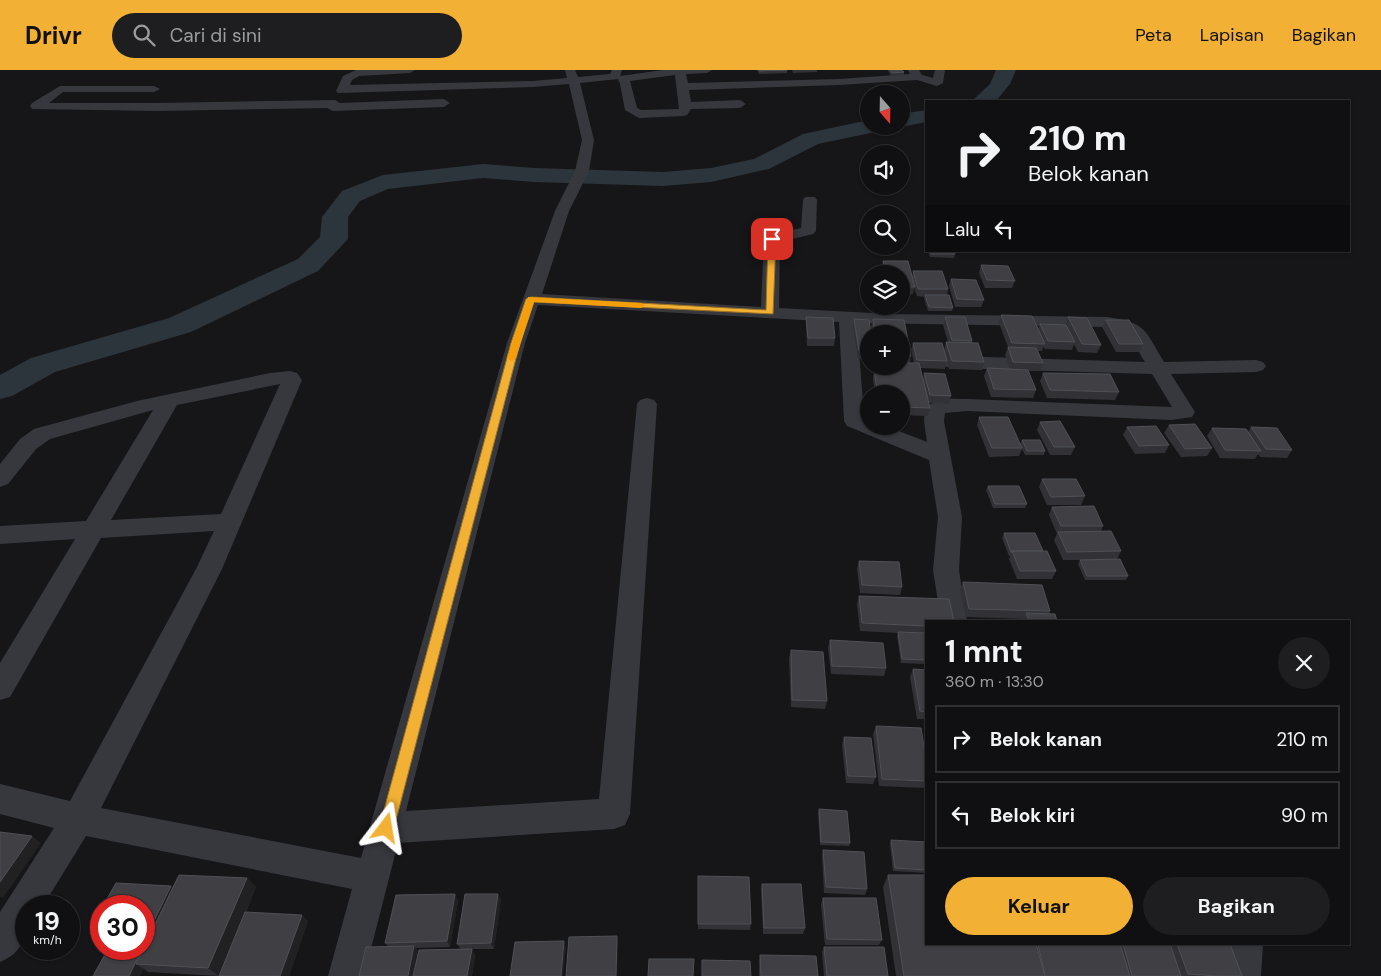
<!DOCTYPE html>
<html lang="id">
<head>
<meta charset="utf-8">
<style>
  :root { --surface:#101012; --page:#1e1e20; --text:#f1f3f6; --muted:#9c9d9f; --line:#303032; --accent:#f2b134 }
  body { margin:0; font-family:"DM Sans",sans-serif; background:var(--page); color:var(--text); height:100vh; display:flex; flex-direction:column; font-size:19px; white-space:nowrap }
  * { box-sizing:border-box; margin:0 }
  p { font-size:16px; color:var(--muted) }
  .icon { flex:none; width:28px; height:28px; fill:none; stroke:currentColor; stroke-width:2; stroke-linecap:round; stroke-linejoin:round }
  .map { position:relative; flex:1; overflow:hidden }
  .details { position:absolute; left:925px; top:550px; width:425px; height:325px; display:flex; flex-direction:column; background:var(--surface); border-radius:0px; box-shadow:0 1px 4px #0004,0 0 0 1px var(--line) }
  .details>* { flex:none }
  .hud { position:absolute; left:925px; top:30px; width:425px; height:152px; border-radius:0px; box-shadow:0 1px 4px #0004,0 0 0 1px var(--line); background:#101012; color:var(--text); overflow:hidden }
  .needle { width:32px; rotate:160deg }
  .controls { position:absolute; left:860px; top:15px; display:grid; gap:10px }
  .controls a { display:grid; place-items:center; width:50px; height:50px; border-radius:50%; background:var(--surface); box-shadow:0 1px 4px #0004,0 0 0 1px var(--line); font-size:25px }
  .speed { position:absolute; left:15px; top:825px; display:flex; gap:10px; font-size:25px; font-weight:700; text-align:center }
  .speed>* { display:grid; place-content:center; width:65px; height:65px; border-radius:50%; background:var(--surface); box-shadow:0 1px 4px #0004,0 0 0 1px var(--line); line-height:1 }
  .speed small { font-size:12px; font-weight:400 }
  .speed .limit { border:8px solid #d22; background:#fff; color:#111 }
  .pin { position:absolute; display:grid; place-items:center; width:42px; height:42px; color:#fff; margin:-21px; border-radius:10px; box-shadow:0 2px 8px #0006 }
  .me { position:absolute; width:55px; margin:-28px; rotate:14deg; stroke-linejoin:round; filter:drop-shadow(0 0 4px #0008) }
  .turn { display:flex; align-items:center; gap:18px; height:105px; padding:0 20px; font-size:22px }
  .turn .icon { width:65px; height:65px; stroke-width:2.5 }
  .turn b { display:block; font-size:35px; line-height:42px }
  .then { display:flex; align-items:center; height:48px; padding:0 20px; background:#0003; gap:10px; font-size:19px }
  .round { display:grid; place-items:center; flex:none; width:52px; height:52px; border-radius:26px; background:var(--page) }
  .headline { display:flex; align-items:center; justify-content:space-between; height:85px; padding:0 20px }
  h1 { font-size:30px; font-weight:700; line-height:38px }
  .button { display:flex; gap:10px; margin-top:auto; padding:10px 20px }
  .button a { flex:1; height:58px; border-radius:30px; background:var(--accent); color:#111; font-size:20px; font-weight:700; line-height:58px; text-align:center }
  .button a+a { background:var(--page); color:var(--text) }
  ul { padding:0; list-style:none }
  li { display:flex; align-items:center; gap:15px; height:68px; margin:0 10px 8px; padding:0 10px; border:2px solid var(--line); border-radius:0px }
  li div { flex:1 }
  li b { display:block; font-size:19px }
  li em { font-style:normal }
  header { display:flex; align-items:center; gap:30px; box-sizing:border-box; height:70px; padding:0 25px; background:var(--accent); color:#111 }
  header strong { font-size:24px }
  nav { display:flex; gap:28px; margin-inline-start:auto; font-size:18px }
  .search { width:350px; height:45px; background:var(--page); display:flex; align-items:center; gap:12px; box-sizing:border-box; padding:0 18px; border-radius:28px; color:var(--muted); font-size:19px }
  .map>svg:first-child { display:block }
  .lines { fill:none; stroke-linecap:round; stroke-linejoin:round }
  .river { fill:#2c353c; fill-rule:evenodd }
  .minor { fill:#37383d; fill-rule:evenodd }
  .wall { fill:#323236 }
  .shaded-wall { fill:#212124 }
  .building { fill:#3f3f44; stroke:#4f5156 }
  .route { fill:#f2b134; stroke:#9d7322 }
  .slow { fill:#f59e0b }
</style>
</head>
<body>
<header>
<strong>Drivr</strong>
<div class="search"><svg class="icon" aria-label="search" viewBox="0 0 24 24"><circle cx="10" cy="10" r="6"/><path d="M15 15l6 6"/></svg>Cari di sini</div>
<nav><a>Peta</a><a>Lapisan</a><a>Bagikan</a></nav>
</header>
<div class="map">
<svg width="1381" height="906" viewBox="0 0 1381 906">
  <rect width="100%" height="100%" fill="#161618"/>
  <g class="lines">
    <path class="river" d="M996,0H1016L1010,14L996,31H972L990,14Z
      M926,40V52L901,57L896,56H901V44Z
      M869,50V56H883L880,61L818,74L769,99L711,112L663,116L534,112L483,108L388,119L360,131L348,147V169L318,201L191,262L55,302L12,326L0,329V305L31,288L169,248L298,189L320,167L322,147L342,121L383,105L483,94L534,98L663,102L711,98L754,89L803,64Z"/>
    <path class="minor" d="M356,0H415L410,3L359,6L352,10L350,15L533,11L567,8L565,0H575L578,7L610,4L612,0H622L620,6L663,0H712L707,3L686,4L688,13L839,9L910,4L908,0H919L922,5L933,8L935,0H945L943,13L937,16L917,10L839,15L689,20L691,32L740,30L746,34L740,38L691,39L687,45L683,46L639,48L625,40L620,14L618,9L580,13L594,70L589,101L569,141L542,224L761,237L764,169L766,166L801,158L803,130L805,127H815L817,130L816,161L813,164L780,172L779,238L889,244L1107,247C1147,253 1144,259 1164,292L1256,290L1263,292L1266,296L1263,300L1256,302L1171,304L1195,342L1192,347L1171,350L968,341L945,343L944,351L962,447L959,500L967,551H941L933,500L938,447L929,390L847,356L844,351L839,252L538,235L525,273L406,741L599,729L637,334L640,330L647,328L654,330L657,334L630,744L625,755L614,759L398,773L364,906H328L352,819L86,766L43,836H26C26,862 27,881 0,892V842L54,758L0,744V714L70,731L196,499L214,461L101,468L10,627L0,630V593L75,469L0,474V456L86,451L153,340L50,369L36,379L8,414L0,417V394L20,369L34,359L137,331L270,303L290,301L297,303L302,310L222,499L101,738L361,788L507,273L555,141L575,101L582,70L569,14L533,17L338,23L336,21L343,6ZM675,5L679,39L641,40L637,38L630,11ZM857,253L1107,257C1133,262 1132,271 1145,292L951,286L944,288L941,292L944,296L951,298L1152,304L1172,337L968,329C953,329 934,326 925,340L924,351L927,372L886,356H869V349L864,347ZM280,314L221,444L111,450L177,335Z
      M60,16H154L160,19L154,22H63L49,33H158L335,30L340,33L444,29L450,33L444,37L333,41L327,38L158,41L32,39L30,36L32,33Z
      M1227,874H1263L1261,906H1225Z"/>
  </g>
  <path class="wall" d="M757,0H787V3L759,4Z
    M792,0H817V2L793,3Z
    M888,0H902L904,2V5L891,6L888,1Z
    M928,181H954L955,184L954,188L930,187Z
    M883,191L912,207L913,201L948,219L947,225L953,238L952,241H928L924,228L925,227L917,226L914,218L913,224H901V204H883L882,198Z
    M981,195L1015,211L1012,218H985L979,203Z
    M951,209L984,230L981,237H955L949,216Z
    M1001,245L1038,259L1040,254L1065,255L1068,247L1101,275L1097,283L1078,282L1074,274L1072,280L1045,279L1043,277L1042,281H1038L1043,293L1040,301H1028L1036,320L1033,328L991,327L984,306L987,298L1010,299L1005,285L1008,277L999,253Z
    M806,247L835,268L834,276H807L806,255Z
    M945,247H965L972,271V273H978L984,292L982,300L949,299L947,291L945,299L920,298L923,309L924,303L945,304L951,326L949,334L929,333L930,338L928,346L901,345V324H875L873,309L874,301L890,302L891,296H901V264H872L871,257L873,249L904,250L908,270V272L911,286L910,293H914L911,280L913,273H942L944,280L946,272H948L943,255Z
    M854,249L869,264V289H858L853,257Z
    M1106,250L1143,274L1140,282H1116L1102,257Z
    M1043,303L1119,322L1115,330L1047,328L1040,311Z
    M979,347L1020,374L1022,370L1045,381L1044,385H1025L1022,379L1019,386L989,387L977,355Z
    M1040,352L1075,377L1071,385H1050L1037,360Z
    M1169,355L1212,378L1207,386L1181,387L1164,363Z
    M1127,357L1169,375L1165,383L1135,384L1123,365Z
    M1251,357L1292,380L1287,388L1260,387L1258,384L1255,389L1220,388L1207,366L1212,358L1248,362Z
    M1042,409L1085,426L1081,435H1047L1039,417Z
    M988,416L1027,434L1025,438H993L986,420Z
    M1052,437L1103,456L1101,461L1121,481L1117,489L1128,506L1126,510H1085L1078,494L1080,490H1063L1054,470L1057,464L1049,445Z
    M1004,463L1043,481L1056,501L1052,509H1017L1009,489L1010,486H1009L1002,468Z
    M859,491L902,517L900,525L860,523L857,499Z
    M963,512L1050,541L1049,544L1057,551H1022L1024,549L966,547L960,520Z
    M859,526L926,551V564H925L926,570V594L901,593L897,566L898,563L860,561L857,534Z
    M830,570L886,598L884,606L831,604L828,578Z
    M791,580L827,631L825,639L791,637L789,588Z
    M913,599L926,600V649H917L910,607Z
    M876,656L926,689V718L879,716L873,664Z
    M926,663V682L924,668Z
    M844,667L876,707L873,714L846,713L842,675Z
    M819,739L850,773L849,776L820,775L818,743Z
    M891,770L926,777V803L893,801L890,774Z
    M823,780L867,819L865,825L824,823L822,786Z
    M888,805L926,874H1230L1242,906H896L883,817Z
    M698,806L751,854L750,860L698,859Z
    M247,808L256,817L246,842L308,851L289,906H219L148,902L144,899L93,906L144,879L148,869H144V836L171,816L173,817Z
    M762,814L805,858L803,864H763L761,820Z
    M455,824L458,831L450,877L415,878L418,881L388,876L385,873Z
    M498,824L501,830L494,879H472L475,885L472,906H413L461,879L457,874Z
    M823,828L882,870L879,875H825L821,834Z
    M101,840V866H99L90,861Z
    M824,877L888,906H824L822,882Z
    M760,885L818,906H759V891Z"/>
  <path class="shaded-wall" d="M32,766L41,773L3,828L0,826V812Z
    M247,808L256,817L219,906L208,898Z
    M171,816L179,822L156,869L148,863Z
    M455,824L458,831L450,877L447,871Z
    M498,824L501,830L494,879L491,873Z
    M302,845L308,851L289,906H280Z
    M617,866L618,872L617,906H616Z
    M564,871L566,877L563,906H561Z
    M414,876L418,881L413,906H408Z
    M142,879H144L136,894L144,899L140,906H129Z
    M472,879L475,885L472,906H467Z"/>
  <path class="building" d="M759,0H787L759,1Z
    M890,0H902L904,2L892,3Z
    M930,181H954L955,184H931Z
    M883,191H908L915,217H901V204H886Z
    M981,195L1008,196L1015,211L987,210Z
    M913,201H942L948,219H918Z
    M951,209L976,210L984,230L957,229Z
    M925,225H949L953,238L929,237Z
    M1001,245L1032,246L1045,274L1012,273Z
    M806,247L833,248L835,268H808Z
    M945,247H965L972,271L952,270Z
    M1068,247L1087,248L1101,275L1082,274Z
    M854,249L869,250L871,264H869V281H859Z
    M873,249L904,250L908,270L901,269V264H875Z
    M1106,250H1129L1143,274H1119Z
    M1040,254L1066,255L1075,272L1048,271Z
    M901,271H908L911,286L901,285Z
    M946,272L978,273L984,292L952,291Z
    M913,273H942L947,291L917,290Z
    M1008,277L1036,278L1043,293L1013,292Z
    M901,293H919L930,338L901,337V324H898L897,319L877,318L874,301L893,302L892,296H901Z
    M987,298L1028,300L1036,320L994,319Z
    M924,303L945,304L951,326L930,325Z
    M1043,303L1110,304L1119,322L1050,320Z
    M979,347H1008L1022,378H992Z
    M1060,351L1075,377H1054L1040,352Z
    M1195,354L1212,378L1185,379L1169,355Z
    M1156,356L1169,375L1139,376L1127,357Z
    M1251,357L1277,358L1292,380L1266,379Z
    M1212,358L1246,359L1261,381L1225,380Z
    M1022,370H1040L1045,381H1027Z
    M1042,409H1076L1085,426L1051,427Z
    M988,416H1019L1027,434H995Z
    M1094,436L1103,456H1061L1052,437Z
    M1111,461L1121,481L1067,482L1058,462Z
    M1004,463H1035L1043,481H1012V482H1011Z
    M1012,481H1047L1056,501H1020Z
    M1120,489L1128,506H1087L1080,490Z
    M859,491L899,492L902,517L862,515Z
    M963,512L1042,515L1050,541L969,539Z
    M859,526L949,529L954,551H926V556L862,553Z
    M1026,543L1055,544L1057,551H1029Z
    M898,562L925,563L926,570V590L902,589Z
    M830,570L883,573L886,598L832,596Z
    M791,580L823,582L827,631L792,630Z
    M913,599L926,600V642L920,641Z
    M876,656L921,658L926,689V711L882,709Z
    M844,667L871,668L876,707L848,706Z
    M819,739L847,741L850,773L821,772Z
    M0,762L32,766L0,812Z
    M891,770L926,772V800L895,798Z
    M823,780L864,782L867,819L826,817Z
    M179,805L247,808L208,898L136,894Z
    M888,805H926V874H1036L1045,906H904Z
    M698,806L749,807L751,854H698Z
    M116,813L171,816L148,863H144V836H103Z
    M762,814H801L805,858H764Z
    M455,824L447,871L385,873L396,825Z
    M465,824H498L491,873L457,874Z
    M823,828H876L882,870L827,869Z
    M101,840V861H90Z
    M245,842L302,845L280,906H219Z
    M617,866L616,906H566L569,867Z
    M564,871L561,906H510L515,872Z
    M1038,874H1120L1130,906H1045Z
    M1123,874H1170L1181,906H1132Z
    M1177,874H1230L1242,906H1218L1188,904Z
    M414,876L408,906H359L366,877Z
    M824,877H884L888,906H827Z
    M108,879H142L129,906H93Z
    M472,879L467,906H413L419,880Z
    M760,885L816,886L818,906H761Z
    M649,889H694L693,906H648Z
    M702,890L750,891L751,906H702Z"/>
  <path class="route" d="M772,167L776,169L773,244L534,232L520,273L394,758L392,763L386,766L381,763L379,758L511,273L526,229L531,227L766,240L768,169Z"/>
  <path class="slow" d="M528,227L641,233L645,235L641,238L534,232L516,288L512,291L509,290L507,288Z"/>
</svg>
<div class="controls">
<a><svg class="needle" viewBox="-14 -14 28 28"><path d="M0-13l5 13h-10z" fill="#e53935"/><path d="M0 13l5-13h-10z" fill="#9c9d9f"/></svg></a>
<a><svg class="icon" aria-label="sound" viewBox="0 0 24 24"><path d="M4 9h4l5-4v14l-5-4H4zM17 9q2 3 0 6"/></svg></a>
<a><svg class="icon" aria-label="search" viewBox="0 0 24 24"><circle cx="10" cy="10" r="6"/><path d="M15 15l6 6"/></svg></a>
<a><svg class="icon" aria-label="layers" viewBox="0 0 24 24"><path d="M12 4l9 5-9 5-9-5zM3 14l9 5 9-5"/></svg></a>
<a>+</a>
<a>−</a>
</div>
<div class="speed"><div>19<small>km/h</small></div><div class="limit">30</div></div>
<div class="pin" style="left:772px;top:169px;background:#d93025"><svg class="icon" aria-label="arrive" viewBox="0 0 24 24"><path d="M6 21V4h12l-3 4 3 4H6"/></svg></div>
<svg class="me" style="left:386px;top:758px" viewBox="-20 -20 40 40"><path d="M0-17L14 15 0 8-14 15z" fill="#f2b134" stroke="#fff" stroke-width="4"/></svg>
<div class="hud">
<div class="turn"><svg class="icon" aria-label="right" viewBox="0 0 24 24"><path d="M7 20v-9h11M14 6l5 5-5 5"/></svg><div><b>210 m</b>Belok kanan</div></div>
<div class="then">Lalu<svg class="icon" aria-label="left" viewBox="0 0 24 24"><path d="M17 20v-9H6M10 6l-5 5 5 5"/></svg></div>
</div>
<section class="details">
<div class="headline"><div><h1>1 mnt</h1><p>360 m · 13:30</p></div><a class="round"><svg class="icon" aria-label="close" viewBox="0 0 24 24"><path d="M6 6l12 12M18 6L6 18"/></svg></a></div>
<ul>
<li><svg class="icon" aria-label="right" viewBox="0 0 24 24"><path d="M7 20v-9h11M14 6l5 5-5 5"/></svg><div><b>Belok kanan</b></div><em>210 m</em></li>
<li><svg class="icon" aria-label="left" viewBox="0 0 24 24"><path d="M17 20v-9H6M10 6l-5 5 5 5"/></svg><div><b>Belok kiri</b></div><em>90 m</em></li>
</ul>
<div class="button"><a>Keluar</a><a>Bagikan</a></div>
</section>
</div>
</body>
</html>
